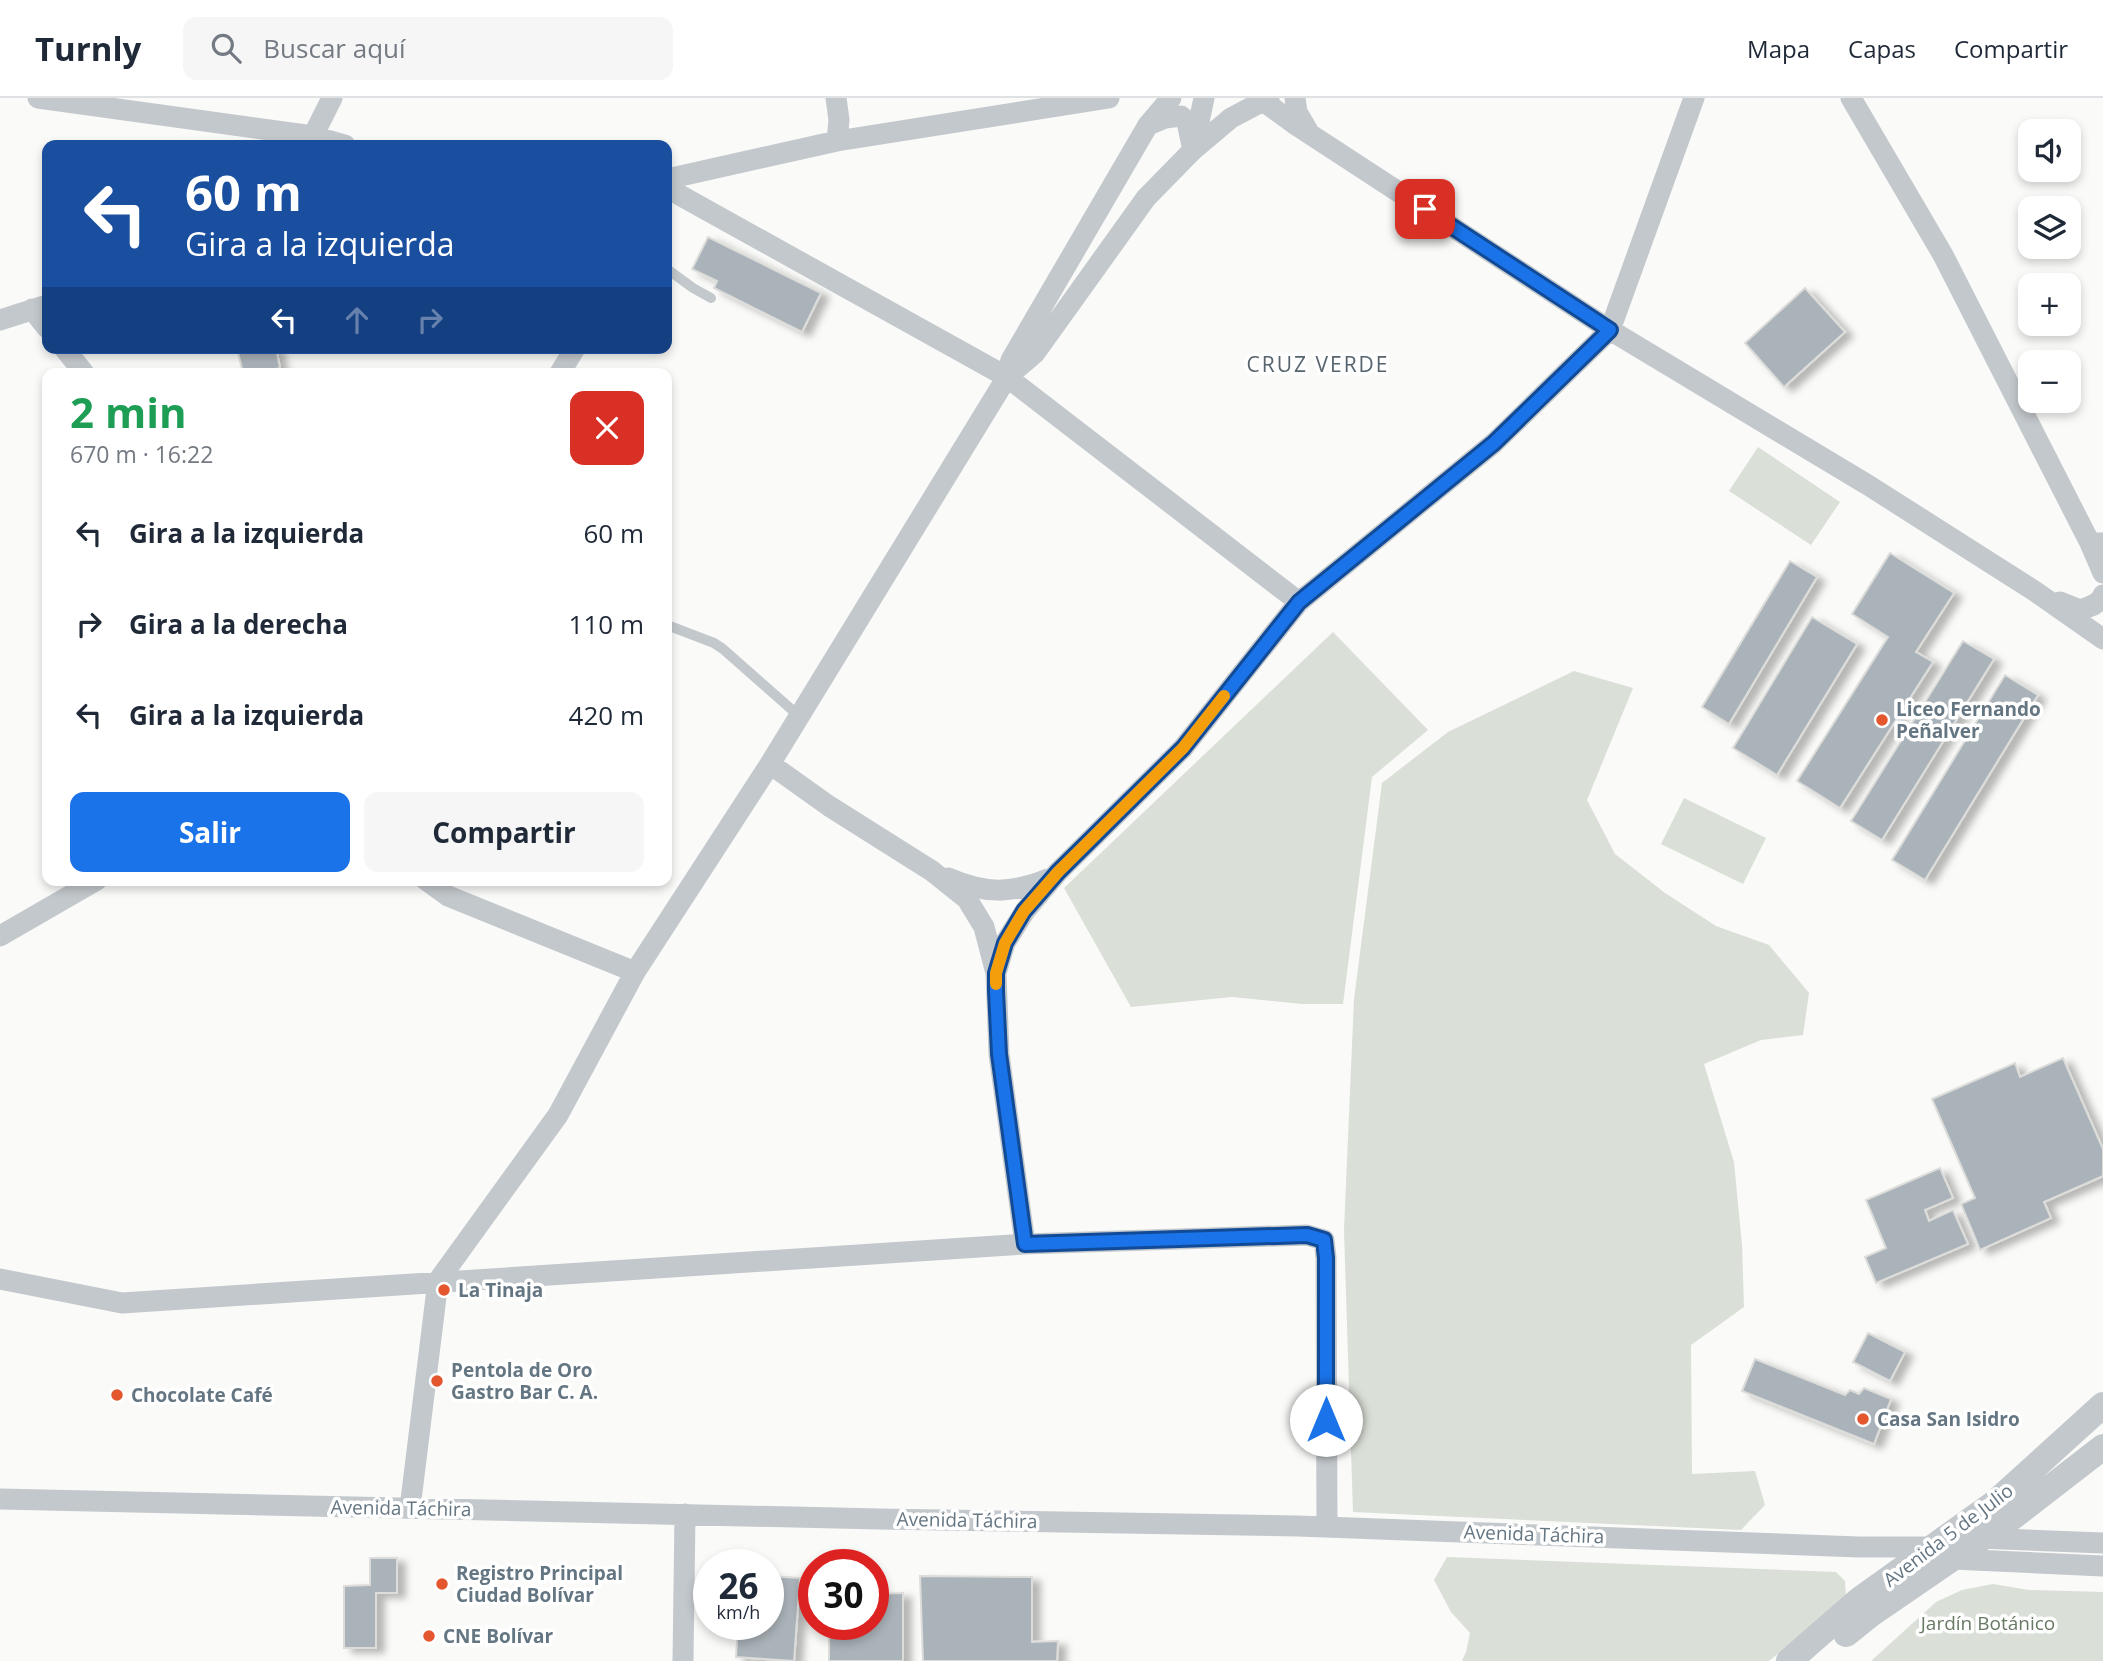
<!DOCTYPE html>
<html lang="es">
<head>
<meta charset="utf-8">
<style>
  :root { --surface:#fff; --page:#f6f6f7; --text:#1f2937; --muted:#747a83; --line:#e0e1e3; --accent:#1a73e8 }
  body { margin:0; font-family:"Open Sans",sans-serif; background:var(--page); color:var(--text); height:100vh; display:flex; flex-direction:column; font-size:26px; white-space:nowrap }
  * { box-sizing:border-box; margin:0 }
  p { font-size:23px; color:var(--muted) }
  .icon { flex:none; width:38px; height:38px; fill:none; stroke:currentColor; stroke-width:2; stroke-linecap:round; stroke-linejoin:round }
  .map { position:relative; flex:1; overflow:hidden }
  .sheet { position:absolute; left:42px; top:270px; width:630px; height:518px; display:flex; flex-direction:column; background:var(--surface); border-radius:14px; box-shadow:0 4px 10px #0003 }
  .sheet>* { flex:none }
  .guide { position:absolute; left:42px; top:42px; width:630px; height:214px; border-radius:14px; box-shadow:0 4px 10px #0003; background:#1a4fa0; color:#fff; overflow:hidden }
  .tools { position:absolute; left:2018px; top:21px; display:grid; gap:14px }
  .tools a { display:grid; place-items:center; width:63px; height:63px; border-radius:14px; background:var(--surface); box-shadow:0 4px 10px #0003; font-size:35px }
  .speed { position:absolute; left:693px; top:1451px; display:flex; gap:14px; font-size:35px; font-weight:700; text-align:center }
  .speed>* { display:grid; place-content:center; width:91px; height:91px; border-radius:50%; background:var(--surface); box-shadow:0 4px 10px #0003; line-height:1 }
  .speed small { font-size:18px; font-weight:400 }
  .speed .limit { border:10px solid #d22; background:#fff; color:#111 }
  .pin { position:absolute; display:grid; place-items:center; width:60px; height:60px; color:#fff; margin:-30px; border-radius:14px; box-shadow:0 4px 10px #0006 }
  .me { position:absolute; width:77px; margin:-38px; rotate:0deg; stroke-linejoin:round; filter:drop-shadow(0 0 5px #0008) }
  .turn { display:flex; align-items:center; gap:24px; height:147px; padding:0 28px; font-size:32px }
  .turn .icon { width:91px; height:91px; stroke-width:2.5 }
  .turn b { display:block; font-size:49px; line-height:60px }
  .lanes { display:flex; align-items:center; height:66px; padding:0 28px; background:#0003; justify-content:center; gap:35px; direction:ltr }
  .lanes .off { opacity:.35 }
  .round { display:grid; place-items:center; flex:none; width:74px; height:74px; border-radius:14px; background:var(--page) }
  .summary { display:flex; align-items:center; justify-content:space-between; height:119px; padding:0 28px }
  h1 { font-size:42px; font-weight:700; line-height:52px; color:#1e9e55 }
  .primary-button { display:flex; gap:14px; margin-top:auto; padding:14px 28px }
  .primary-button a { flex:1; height:80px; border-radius:14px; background:var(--accent); color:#fff; font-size:28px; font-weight:700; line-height:80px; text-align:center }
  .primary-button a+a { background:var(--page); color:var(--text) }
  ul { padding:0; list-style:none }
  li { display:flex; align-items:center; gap:21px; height:91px; padding:0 28px }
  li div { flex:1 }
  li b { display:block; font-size:26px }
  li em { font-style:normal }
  header { display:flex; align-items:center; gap:42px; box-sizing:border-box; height:98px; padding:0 35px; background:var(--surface); border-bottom:2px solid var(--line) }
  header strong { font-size:33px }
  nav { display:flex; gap:38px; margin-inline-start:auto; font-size:24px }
  .search { width:490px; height:63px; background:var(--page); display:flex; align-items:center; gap:18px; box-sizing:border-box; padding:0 24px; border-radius:14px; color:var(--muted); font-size:26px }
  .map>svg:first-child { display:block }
  .green { fill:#dadfd7 }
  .building { fill:#aab3b9; stroke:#dcdcda; stroke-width:2; filter:url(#shadow) }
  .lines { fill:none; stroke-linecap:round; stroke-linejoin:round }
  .service { stroke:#c3c8cc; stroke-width:10 }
  .minor { stroke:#c3c8cc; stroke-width:21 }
  .tertiary { stroke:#c3c8cc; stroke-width:26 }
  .route-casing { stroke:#114b97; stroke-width:18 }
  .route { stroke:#1a73e8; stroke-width:12 }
  .slow { stroke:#f59e0b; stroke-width:12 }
  .poi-dot { fill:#e4572e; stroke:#fff; stroke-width:2.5 }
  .labels { text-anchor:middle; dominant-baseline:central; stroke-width:7; stroke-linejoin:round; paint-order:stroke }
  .poi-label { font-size:19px; font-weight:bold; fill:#657683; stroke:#fff; text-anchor:start }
  .street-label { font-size:19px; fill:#657683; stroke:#fff }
  .park-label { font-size:19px; fill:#687a64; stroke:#fff }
  .neighbourhood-label { font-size:21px; letter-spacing:2px; fill:#57646e; stroke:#fff }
</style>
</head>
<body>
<header>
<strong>Turnly</strong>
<div class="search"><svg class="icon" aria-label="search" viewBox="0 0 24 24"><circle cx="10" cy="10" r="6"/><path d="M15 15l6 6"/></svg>Buscar aquí</div>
<nav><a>Mapa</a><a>Capas</a><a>Compartir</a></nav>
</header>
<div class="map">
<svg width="2103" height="1563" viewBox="0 0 2103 1563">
  <defs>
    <filter id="shadow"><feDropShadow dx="8" dy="4.5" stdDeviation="3.5" flood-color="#0004"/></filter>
  </defs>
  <rect width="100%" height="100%" fill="#fafaf8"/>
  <path class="green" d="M1758,349L1840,404L1811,447L1729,393Z
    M1333,534L1428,632L1372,679L1343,906H1302L1232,899L1131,909L1064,790Z
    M1574,573L1633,590L1587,702L1615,756L1665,795L1716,828L1769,847L1809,895L1803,937L1761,942L1704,966L1734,1064L1742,1147L1744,1209L1691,1247L1692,1376L1755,1373L1765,1407L1741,1432L1353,1414L1344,1132L1354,901L1382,685L1448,634Z
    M1684,700L1766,740L1743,786L1661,746Z
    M1447,1459L1836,1474L1845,1483L1846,1500L1769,1563H1462L1466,1554L1470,1535L1451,1514L1434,1482Z
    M1993,1486L2029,1492L2103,1494V1563H1871L1936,1504L1962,1492Z"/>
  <path class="building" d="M708,139L821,195L802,234L714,190L717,183L692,171Z
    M1805,190L1845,234L1784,289L1745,245Z
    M237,250H276L280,270L259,275H243Z
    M1890,455L1954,495L1916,554L1933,564L1840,710L1797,683L1888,539L1852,516Z
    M1790,463L1817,479L1729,626L1702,609Z
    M1812,519L1857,546L1777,677L1733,650Z
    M1963,543L1994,561L1882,742L1851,723Z
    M2005,577L2038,597L1925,782L1892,762Z
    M2063,960L2103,1051V1078L2044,1104L2051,1120L1980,1152L1961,1106L1975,1100L1932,1001L2015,965L2020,979Z
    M1940,1070L1953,1100L1925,1112L1929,1123L1953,1112L1968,1146L1876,1185L1865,1159L1886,1150L1866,1102Z
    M1868,1235L1905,1254L1890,1283L1853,1264Z
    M1755,1261L1845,1297L1850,1292L1859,1296L1864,1290L1891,1301L1874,1346L1742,1293Z
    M370,1460H397V1495H376V1550H344V1488L370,1487Z
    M768,1478L800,1480L794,1563L736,1559L738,1526H768Z
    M920,1478L1032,1479V1544L1058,1543L1057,1563H923Z
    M903,1495V1563H829V1526H873V1496Z"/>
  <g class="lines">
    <path class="service" d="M667,171L693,190L711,200
      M667,527L714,545L723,551L799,618"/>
    <path class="minor" d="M38,0L313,38L345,47
      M836,0L839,22L837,43
      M1259,0L1296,27L1610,232L1868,387L2036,494L2103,541
      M1295,0L1297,14L1308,33
      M1851,0L1943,157L2090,445H2103
      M1148,27L1165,20L1181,18L1187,24L1193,52
      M1195,43L1204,0
      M311,47L313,38L332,0
      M667,81L837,43L1109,0
      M667,90L1007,279L1299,504
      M32,211L47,230
      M0,222L47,207
      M64,250L84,275
      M1008,273L1011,262L1148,27L1171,0
      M560,275L575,250
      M2090,445L2103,475
      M2060,504L2080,512C2089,509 2100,506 2103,497
      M770,666L829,708L932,773L967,801L984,829L996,875
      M948,780C985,796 1011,796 1048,781
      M426,782L448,798L635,874
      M0,838L97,782
      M1025,1146L999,956L996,875L1005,845L1025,813L1058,774L1183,650L1299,504L1494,345L1610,232L1694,0
      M0,1181L122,1205L1025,1146L1307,1137L1324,1142L1326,1160L1327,1428
      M0,1401L879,1421L1298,1428L1859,1449H1938
      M410,1410L438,1183L558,1017L635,874L770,666L1007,279L1035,255L1146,100L1193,52L1231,20L1269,0
      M1979,1440L2103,1445
      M1948,1458L1952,1461L2103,1468
      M683,1563L685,1416"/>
    <path class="tertiary" d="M1846,1536L1871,1516L2014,1418L2103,1349
      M1789,1563L1859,1502L1996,1404L2103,1307"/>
  </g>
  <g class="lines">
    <defs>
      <path id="route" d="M1326,1322V1160L1324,1142L1307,1137L1025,1146L999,956L996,893V875L1005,845L1024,813L1058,774L1183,650L1299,504L1494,345L1610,232L1425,111"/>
    </defs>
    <use href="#route" class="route-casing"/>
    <use href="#route" class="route"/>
    <path class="slow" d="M996,886V875L1005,845L1024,813L1058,774L1183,650L1224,598"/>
  </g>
  <g class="poi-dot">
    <circle cx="1882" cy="622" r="7"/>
    <circle cx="444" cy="1192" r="7"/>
    <circle cx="437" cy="1283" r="7"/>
    <circle cx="117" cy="1297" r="7"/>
    <circle cx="1863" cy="1321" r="7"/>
    <circle cx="442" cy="1486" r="7"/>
    <circle cx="429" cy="1538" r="7"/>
  </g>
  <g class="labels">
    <g class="poi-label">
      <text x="1896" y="611">Liceo Fernando<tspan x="1896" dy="22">Peñalver</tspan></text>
      <text x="458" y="1192">La Tinaja</text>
      <text x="451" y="1272">Pentola de Oro<tspan x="451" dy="22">Gastro Bar C. A.</tspan></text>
      <text x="131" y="1297">Chocolate Café</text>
      <text x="1877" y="1321">Casa San Isidro</text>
      <text x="456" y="1475">Registro Principal<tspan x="456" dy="22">Ciudad Bolívar</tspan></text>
      <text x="443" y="1538">CNE Bolívar</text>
    </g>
    <g class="street-label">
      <text transform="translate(401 1410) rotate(1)">Avenida Táchira</text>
      <text transform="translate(967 1422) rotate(1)">Avenida Táchira</text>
      <text transform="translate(1534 1436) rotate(2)">Avenida Táchira</text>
      <text transform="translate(1948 1437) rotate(-37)">Avenida 5 de Julio</text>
    </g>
    <g class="park-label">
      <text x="1988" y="1525">Jardín Botánico</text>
    </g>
    <g class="neighbourhood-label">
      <text x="1318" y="266">CRUZ VERDE</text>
    </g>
  </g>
</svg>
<div class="tools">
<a><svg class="icon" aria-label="sound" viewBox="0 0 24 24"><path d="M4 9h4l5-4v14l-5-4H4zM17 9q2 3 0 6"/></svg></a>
<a><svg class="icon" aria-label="layers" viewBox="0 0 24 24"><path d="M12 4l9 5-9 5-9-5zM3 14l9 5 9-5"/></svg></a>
<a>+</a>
<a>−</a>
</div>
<div class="speed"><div>26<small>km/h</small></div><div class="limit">30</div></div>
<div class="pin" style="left:1425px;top:111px;background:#d93025"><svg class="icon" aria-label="arrive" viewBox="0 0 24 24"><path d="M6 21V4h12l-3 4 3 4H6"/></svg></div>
<svg class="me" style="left:1326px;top:1322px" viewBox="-20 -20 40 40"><circle r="19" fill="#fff"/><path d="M0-13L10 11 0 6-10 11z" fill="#1a73e8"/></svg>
<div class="guide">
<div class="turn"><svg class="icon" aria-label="left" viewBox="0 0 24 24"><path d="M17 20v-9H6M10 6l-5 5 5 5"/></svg><div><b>60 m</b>Gira a la izquierda</div></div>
<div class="lanes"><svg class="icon" aria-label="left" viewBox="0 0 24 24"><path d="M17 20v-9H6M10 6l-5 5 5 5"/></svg><svg class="icon off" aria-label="ahead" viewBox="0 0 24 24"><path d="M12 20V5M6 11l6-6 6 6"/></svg><svg class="icon off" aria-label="right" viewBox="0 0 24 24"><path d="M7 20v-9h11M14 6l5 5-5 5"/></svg></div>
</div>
<section class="sheet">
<div class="summary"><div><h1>2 min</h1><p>670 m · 16:22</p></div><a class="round" style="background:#d93025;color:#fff"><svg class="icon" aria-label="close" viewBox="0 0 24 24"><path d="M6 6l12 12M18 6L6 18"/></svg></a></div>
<ul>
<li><svg class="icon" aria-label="left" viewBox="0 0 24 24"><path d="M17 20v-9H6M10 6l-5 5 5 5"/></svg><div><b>Gira a la izquierda</b></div><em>60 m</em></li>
<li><svg class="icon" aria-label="right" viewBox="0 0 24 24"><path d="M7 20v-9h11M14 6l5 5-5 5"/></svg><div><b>Gira a la derecha</b></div><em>110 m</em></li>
<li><svg class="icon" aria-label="left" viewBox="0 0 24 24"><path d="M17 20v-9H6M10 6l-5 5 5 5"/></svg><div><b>Gira a la izquierda</b></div><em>420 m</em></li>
</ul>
<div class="primary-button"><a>Salir</a><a>Compartir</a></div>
</section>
</div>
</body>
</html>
